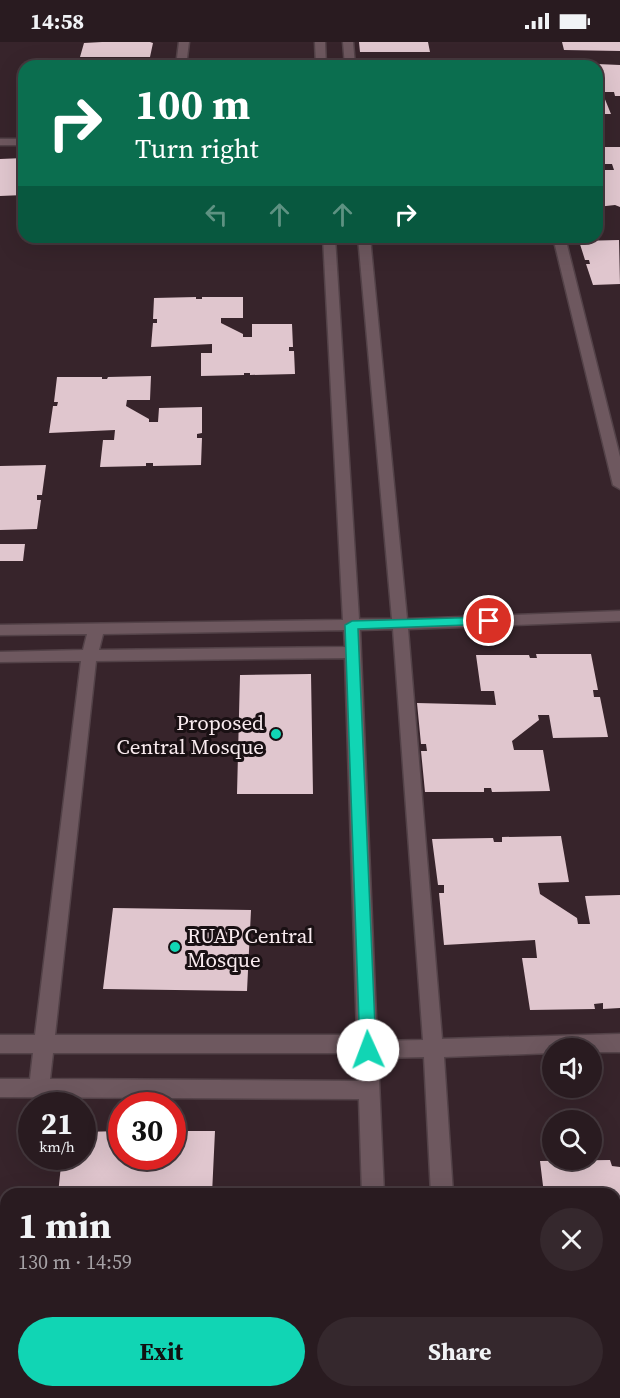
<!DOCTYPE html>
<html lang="en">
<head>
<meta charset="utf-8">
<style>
  :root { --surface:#291b20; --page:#35282d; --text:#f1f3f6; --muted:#a5a1a5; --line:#45393e; --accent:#11d5b4 }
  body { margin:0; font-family:"Source Serif 4",serif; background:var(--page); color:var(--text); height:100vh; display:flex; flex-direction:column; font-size:22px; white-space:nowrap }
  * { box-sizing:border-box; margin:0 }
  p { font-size:20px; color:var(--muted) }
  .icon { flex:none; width:33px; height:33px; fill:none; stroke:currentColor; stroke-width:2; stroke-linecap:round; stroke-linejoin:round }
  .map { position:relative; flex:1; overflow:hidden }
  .drawer { position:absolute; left:0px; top:1146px; width:621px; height:210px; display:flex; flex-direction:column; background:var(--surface); border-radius:18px 18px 0 0; box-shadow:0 6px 24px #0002,0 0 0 2px var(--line) }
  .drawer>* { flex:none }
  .hud { position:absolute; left:18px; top:18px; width:585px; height:183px; border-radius:18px; box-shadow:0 6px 24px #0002,0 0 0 2px var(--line); background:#0b6e4f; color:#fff; overflow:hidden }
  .controls { position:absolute; left:542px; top:996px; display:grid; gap:12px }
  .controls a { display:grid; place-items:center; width:60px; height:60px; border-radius:50%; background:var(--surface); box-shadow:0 6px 24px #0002,0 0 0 2px var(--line); font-size:30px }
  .speed { position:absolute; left:18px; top:1050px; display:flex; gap:12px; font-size:30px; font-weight:700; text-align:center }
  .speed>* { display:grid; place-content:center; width:78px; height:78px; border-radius:50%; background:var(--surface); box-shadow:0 6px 24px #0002,0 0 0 2px var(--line); line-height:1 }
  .speed small { font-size:15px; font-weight:400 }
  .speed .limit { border:9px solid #d22; background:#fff; color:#111 }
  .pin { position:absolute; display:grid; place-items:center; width:51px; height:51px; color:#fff; margin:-26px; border:3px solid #fff; border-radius:50%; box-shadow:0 2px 6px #0007 }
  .me { position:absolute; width:66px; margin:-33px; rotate:358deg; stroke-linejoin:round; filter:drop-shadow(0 0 4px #0008) }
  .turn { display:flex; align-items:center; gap:21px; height:126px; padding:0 18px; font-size:27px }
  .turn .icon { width:78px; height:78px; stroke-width:2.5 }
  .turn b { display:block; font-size:42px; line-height:51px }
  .lanes { display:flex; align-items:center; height:57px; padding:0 18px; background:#0003; justify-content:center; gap:30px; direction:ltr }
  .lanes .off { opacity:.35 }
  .round { display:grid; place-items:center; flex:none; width:63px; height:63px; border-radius:32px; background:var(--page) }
  .headline { display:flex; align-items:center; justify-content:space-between; height:102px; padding:0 18px }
  h1 { font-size:36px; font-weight:700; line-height:45px }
  .action { display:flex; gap:12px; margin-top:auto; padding:12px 18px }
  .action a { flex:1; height:69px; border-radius:36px; background:var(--accent); color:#111; font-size:24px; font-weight:700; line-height:69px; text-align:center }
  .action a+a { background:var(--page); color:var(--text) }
  .status { display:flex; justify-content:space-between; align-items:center; height:42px; padding:0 30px; background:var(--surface); direction:ltr }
  .status svg { height:16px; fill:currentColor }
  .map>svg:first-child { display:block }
  .building { fill:#e0c6ce }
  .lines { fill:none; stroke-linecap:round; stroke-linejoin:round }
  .minor-casing { stroke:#534248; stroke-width:3 }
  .minor { fill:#6e585f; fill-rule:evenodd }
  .route { fill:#11d5b4; stroke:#0b8a75; stroke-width:1.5 }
  .poi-dot { fill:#11d5b4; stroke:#191013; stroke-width:2 }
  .labels { text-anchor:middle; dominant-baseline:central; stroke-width:6; stroke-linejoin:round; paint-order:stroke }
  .poi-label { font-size:21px; fill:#f9ebef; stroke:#191013; text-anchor:end }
</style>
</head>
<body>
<div class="status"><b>14:58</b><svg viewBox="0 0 49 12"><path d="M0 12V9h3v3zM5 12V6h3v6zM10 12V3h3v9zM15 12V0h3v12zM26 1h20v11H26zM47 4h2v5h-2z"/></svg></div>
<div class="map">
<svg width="620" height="1356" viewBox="0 0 620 1356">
  <rect width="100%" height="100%" fill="#37242b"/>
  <path class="building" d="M102,0H150L153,1L150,15H80L84,1Z
    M359,0H428L430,10H360Z
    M562,0H620V9L564,8Z
    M597,22L620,23V54H615L614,50H602L611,72H597Z
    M598,105H620V165L615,163L597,165V128H614L612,122H603Z
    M24,116V153L0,154V117Z
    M161,195H197L196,199H160Z
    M619,198L620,242L593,243L586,222H590L589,218H585L579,199Z
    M196,255V257H202V255H243V276H221V281L243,292V295H252V282H292L293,305H289V309H294L295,332L250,333V331H244V333L201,334V311H212V302L151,305L153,281H157V277H153L154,256Z
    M151,334L150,358H127L126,364L149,377V380H158L159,366L202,365V391L197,392V396H202L201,423L153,424V421H146V424L100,425L103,398H114L115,388L49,391L53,364H57L58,360H54L57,335H102V337H107L108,335Z
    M46,423L42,453H37V458H41L37,487L0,488V424Z
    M0,502H25L23,519H0Z
    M536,612H591L598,648H593L594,655H600L608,695L553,696L549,673H538L539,678L512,699L514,708H543L550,749L492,750L491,746H484V750H425L421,709H427L426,702H421L417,661L496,663L494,649H481L476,613H529L530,616H537Z
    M311,632L313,752H237L240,633Z
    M561,794L569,840L538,841L540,852L577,876L578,882H590L585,854L620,853V966L603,967V961L594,962L595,967L530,968L522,916H537L535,898L444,903L439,851H444V843H438L432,797L493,796L494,800H502V795Z
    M113,866L251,868L247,949L103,947Z
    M122,1089V1114H172V1089H215L212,1152H58L62,1114H82V1090Z
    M610,1118L612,1124L620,1125V1246L615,1252V1152H544L540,1119Z
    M615,1291H620V1356H476V1350H615Z"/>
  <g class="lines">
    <defs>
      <path id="minor" d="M179,0H189L186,24H176Z
        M315,0H325L326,24H316Z
        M343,0H353L355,24H345Z
        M0,97H24V103H0Z
        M323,195H335L359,577H392L358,195H370L407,577L620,569V579L408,587L442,997L620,992V1010H591V1006H552V1011L444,1015L453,1152H431L424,1015L378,1016L384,1152H362L359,1057L0,1055V1037H30L33,1011H0V993H35L81,619L0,620V610L83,608L87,592L0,593V583L343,578ZM393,587L423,998L377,999L360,588ZM344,588L345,605L99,608L103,592ZM345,616L357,993H55L96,619ZM53,1011H358L359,1039L50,1037Z
        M553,195H565L620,415V447L613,443Z
        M367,1350H391L392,1356H368Z
        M441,1350H465V1356H441Z"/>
    </defs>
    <use href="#minor" class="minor-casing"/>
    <use href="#minor" class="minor"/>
  </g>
  <path class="route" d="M489,575L493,576L495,579L493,582L358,587L376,1008L374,1013L368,1015L362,1013L360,1008L345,583L352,579Z"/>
  <g class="poi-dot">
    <circle cx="276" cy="692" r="6"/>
    <circle cx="175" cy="905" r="6"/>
  </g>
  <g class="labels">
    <g class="poi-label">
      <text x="264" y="680">Proposed<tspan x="264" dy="24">Central Mosque</tspan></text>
      <text x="187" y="893" text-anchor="start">RUAP Central<tspan x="187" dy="24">Mosque</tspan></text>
    </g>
  </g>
</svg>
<div class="controls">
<a><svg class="icon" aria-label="sound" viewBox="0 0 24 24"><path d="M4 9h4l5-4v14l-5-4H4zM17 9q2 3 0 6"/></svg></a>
<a><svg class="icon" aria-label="search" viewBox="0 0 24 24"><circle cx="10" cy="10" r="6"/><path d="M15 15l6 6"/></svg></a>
</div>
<div class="speed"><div>21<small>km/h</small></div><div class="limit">30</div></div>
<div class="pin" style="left:489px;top:579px;background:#d93025"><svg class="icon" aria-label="arrive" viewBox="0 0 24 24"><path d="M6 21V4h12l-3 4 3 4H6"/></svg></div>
<svg class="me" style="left:368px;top:1008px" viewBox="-20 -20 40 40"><circle r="19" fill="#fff"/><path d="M0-13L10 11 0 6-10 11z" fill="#11d5b4"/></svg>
<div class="hud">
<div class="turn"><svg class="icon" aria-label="right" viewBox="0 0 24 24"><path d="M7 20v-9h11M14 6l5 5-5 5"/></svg><div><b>100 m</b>Turn right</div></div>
<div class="lanes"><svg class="icon off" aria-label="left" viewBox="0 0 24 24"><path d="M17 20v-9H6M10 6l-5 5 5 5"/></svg><svg class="icon off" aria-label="ahead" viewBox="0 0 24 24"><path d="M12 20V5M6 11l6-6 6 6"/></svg><svg class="icon off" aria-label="ahead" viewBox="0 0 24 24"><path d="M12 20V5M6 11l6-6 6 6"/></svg><svg class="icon" aria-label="right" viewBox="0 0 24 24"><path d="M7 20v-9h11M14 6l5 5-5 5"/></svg></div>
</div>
<section class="drawer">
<div class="headline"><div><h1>1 min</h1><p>130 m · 14:59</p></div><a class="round"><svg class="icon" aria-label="close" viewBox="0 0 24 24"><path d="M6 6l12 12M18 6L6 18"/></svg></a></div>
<div class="action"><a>Exit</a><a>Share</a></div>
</section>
</div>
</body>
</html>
